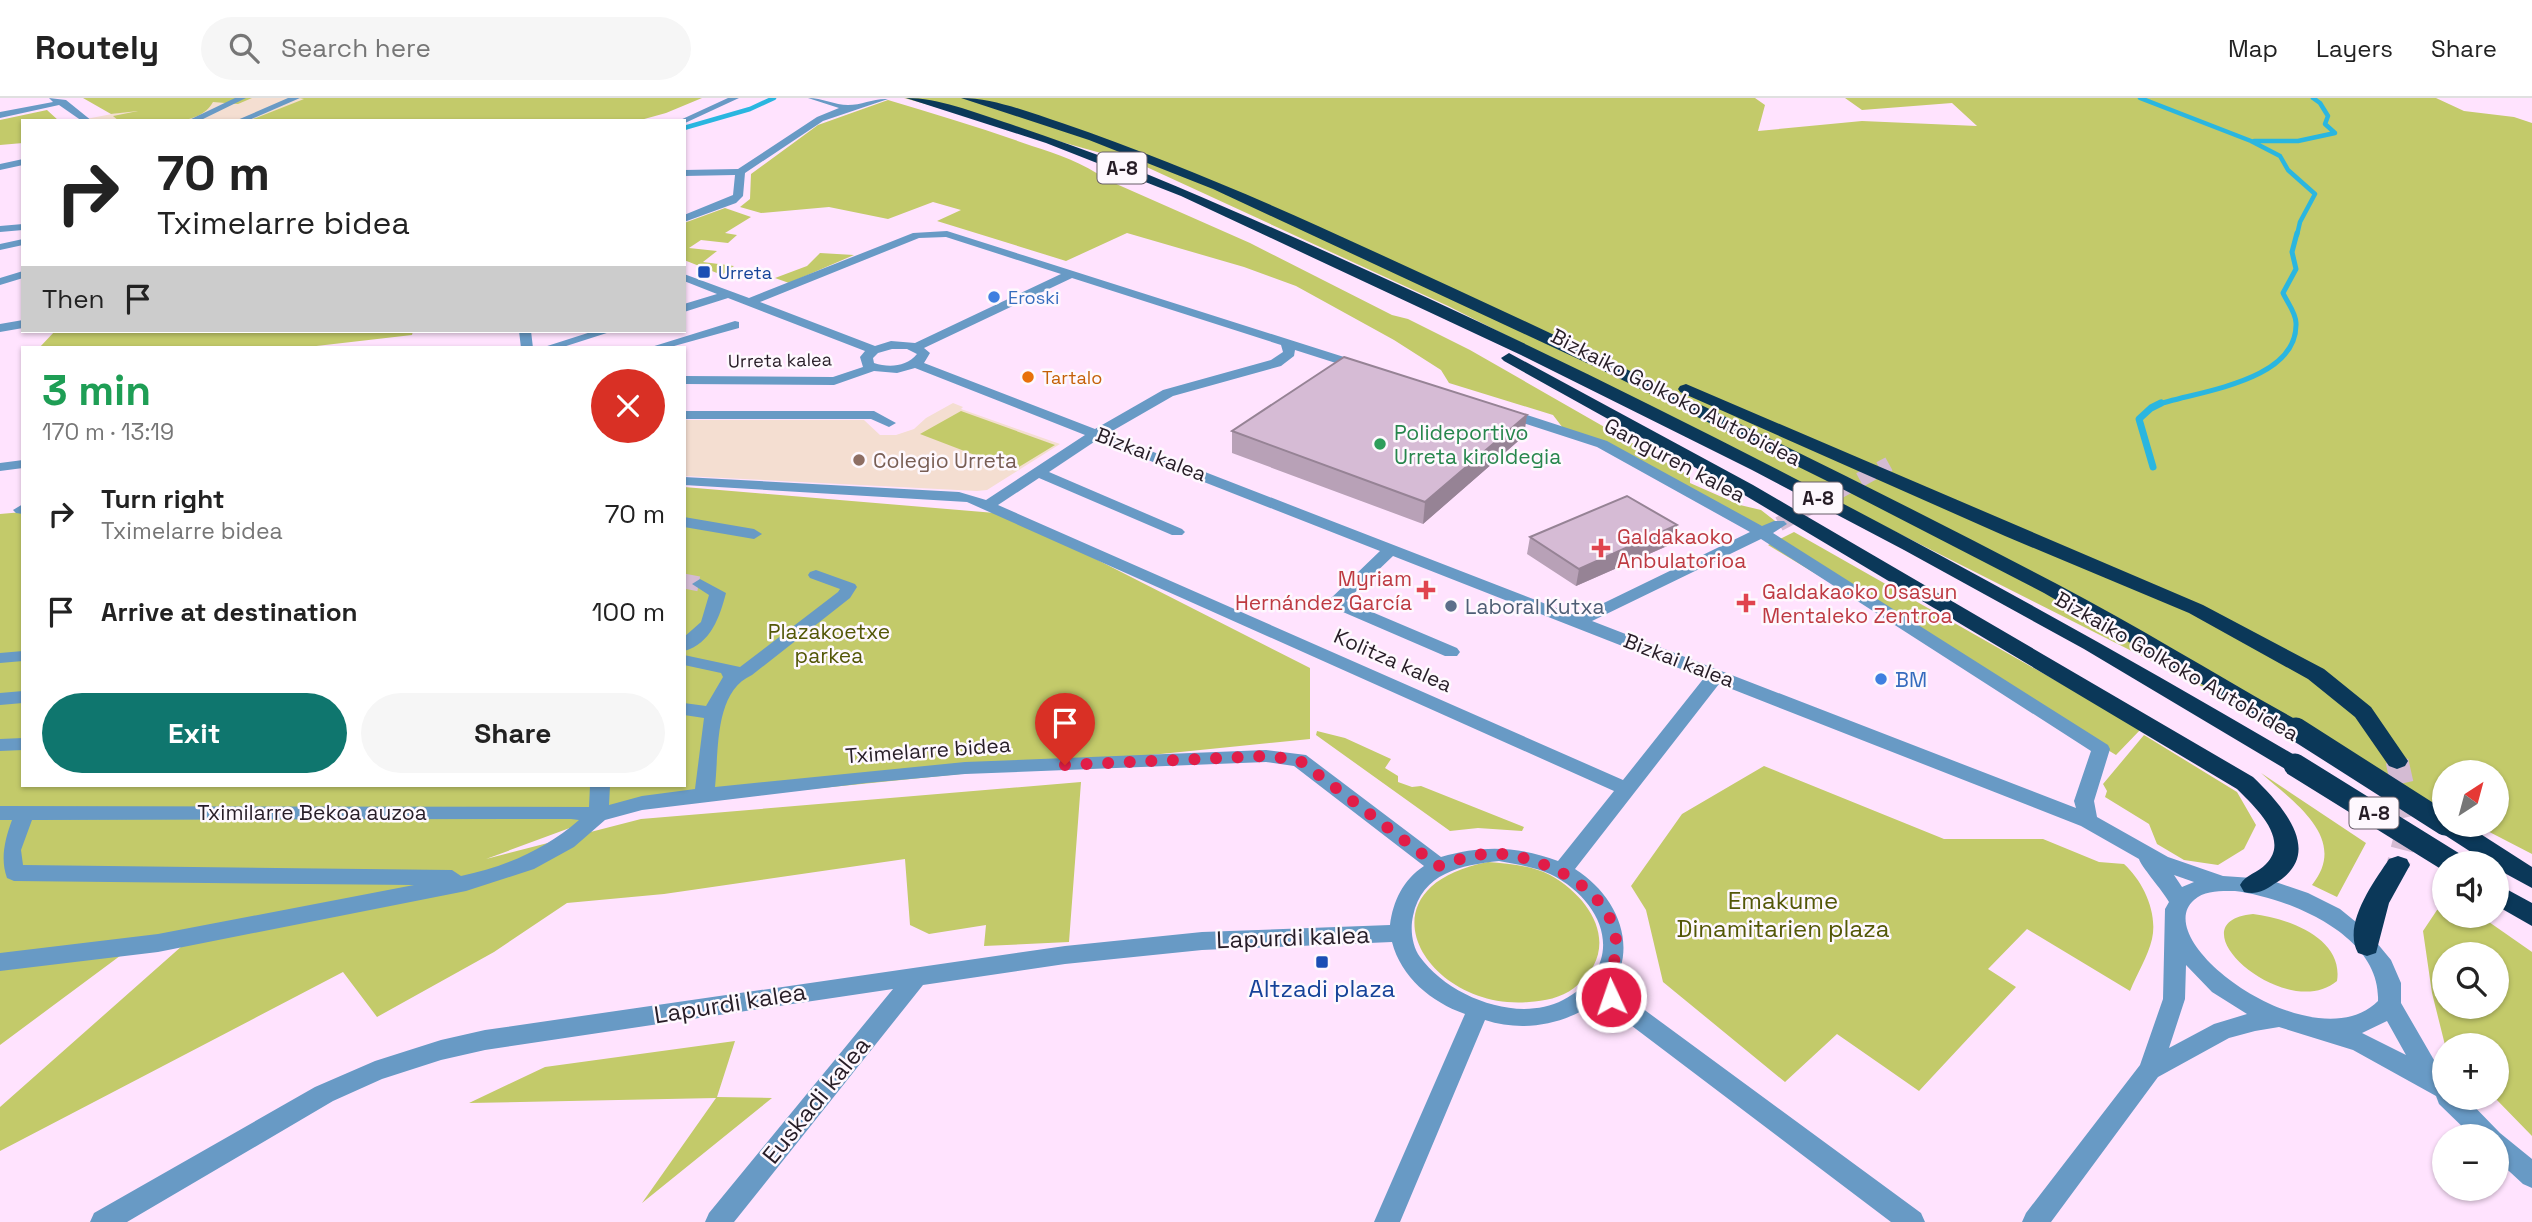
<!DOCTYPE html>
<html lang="en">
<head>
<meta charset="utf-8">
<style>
  :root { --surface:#fff; --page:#f6f6f6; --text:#222; --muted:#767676; --line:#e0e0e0; --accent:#0f766e }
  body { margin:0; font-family:"Space Grotesk",sans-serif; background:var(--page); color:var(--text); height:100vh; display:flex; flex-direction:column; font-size:26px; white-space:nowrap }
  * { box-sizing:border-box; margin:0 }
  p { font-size:23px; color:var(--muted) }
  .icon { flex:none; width:38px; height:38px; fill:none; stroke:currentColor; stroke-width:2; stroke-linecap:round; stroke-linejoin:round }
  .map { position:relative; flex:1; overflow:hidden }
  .sheet { position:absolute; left:21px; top:248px; width:665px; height:441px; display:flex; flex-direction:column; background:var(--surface); border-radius:0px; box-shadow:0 2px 5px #0004 }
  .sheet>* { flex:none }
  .banner { position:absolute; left:21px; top:21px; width:665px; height:214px; border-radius:0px; box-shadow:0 2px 5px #0004; background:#fff; color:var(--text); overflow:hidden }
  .needle { width:46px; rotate:36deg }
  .fabs { position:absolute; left:2432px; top:662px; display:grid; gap:14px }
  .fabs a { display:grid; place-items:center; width:77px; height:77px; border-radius:50%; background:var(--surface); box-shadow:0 2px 5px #0004; font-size:35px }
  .pin { position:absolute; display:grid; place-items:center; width:60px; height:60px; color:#fff; margin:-72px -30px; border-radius:50% 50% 50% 0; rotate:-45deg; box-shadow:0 0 7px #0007 }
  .pin .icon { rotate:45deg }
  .me { position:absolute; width:77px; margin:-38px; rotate:357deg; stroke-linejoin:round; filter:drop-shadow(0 0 5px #0008) }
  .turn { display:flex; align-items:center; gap:24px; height:147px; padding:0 21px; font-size:32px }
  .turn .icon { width:91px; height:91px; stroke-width:2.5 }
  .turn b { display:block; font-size:49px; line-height:60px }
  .then { display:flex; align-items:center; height:66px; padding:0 21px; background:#0003; gap:14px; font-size:26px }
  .round { display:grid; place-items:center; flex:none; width:74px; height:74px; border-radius:37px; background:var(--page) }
  .headline { display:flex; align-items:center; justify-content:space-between; height:119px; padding:0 21px }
  h1 { font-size:42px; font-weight:700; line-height:52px; color:#1e9e55 }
  .action { display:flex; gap:14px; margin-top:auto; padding:14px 21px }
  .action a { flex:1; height:80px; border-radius:42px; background:var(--accent); color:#fff; font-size:28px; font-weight:700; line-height:80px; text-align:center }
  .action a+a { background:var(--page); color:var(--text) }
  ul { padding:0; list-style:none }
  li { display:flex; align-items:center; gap:21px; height:98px; padding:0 21px }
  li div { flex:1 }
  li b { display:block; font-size:26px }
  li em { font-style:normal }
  header { display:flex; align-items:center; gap:42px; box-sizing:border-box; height:98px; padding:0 35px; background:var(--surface); border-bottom:2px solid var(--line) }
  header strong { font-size:33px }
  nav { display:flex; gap:38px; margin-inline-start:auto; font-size:24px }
  .search { width:490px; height:63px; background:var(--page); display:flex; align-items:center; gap:18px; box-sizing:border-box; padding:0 24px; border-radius:38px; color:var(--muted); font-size:26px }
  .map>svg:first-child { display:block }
  .education { fill:#f4ded1 }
  .green { fill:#c3ca6a; fill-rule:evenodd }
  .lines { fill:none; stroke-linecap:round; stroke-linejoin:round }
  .stream-far2 { stroke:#2ab6e0; stroke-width:4.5 }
  .stream-far1 { stroke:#2ab6e0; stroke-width:5 }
  .stream { stroke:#2ab6e0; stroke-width:7 }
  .minor-tunnel { stroke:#d4bbd3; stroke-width:15; stroke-dasharray:15 8; stroke-linecap:butt }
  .motorway-tunnel { stroke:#d4bbd3; stroke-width:23; stroke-dasharray:23 11; stroke-linecap:butt }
  .minor { fill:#689ac5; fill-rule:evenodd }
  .motorway { fill:#0b3859; fill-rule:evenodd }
  .motorway-bridge { stroke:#0b3859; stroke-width:23 }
  .wall { fill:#b8a1b7 }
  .shaded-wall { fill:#968395 }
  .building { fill:#d6bbd5; stroke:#968395; stroke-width:2 }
  .route { stroke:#e11d48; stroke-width:12; stroke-dasharray:0 21.6 }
  .transit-dot { fill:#1a4fb4; stroke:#fef8fe; stroke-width:2.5 }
  .shop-dot { fill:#3f7fe0; stroke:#fef8fe; stroke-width:2.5 }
  .food-dot { fill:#e8710a; stroke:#fef8fe; stroke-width:2.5 }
  .leisure-dot { fill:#2e9e5b; stroke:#fef8fe; stroke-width:2.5 }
  .education-dot { fill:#8d6e63; stroke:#fef8fe; stroke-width:2.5 }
  .health-dot { fill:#e0444e; stroke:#fef8fe; stroke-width:2.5 }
  .service-dot { fill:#5c6f8a; stroke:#fef8fe; stroke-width:2.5 }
  .labels { text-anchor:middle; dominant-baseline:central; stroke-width:5; stroke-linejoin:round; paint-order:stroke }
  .far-transit-label { font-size:18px; fill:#164399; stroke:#fef8fe; text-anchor:start }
  .far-shop-label { font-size:18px; fill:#366cbe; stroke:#fef8fe; text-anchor:start }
  .far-street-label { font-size:18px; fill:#271d27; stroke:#fef8fe }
  .far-food-label { font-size:18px; fill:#c56008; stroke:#fef8fe; text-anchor:start }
  .shield { fill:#fef8fe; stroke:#685f68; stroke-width:2 }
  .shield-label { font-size:19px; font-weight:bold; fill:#271d27 }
  .street-label { font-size:21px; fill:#271d27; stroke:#fef8fe }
  .leisure-label { font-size:21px; fill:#27864d; stroke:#fef8fe; text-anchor:start }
  .education-label { font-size:21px; fill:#785e54; stroke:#fef8fe; text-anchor:start }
  .health-label { font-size:21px; fill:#be3a42; stroke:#fef8fe; text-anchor:start }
  .service-label { font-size:21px; fill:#4e5e75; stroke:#fef8fe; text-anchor:start }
  .park-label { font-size:21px; fill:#535707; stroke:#fef8fe }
  .shop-label { font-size:21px; fill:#366cbe; stroke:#fef8fe; text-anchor:start }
  .near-park-label { font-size:24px; fill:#535707; stroke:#fef8fe }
  .near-street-label { font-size:24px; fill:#271d27; stroke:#fef8fe }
  .near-transit-label { font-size:24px; fill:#164399; stroke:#fef8fe }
</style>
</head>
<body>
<header>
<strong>Routely</strong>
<div class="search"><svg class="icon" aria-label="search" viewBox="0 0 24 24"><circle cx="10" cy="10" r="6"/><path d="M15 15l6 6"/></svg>Search here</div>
<nav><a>Map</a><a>Layers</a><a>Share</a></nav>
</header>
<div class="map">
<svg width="2532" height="1124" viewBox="0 0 2532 1124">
  <rect width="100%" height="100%" fill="#ffe3fe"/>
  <path class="education" d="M195,0H327L260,23L86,21Z
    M953,305L963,309L961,311L1060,346L987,392L977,393L684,378V322H864L880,337H896L914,331L926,320Z"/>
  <path class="green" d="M83,0H252L238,6L213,4C198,32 146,23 119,23L113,18L138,13L111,16Z
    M299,0H702L666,15L637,23H248L304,1Z
    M904,0H1755L1765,7L1758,33L1862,23L1977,28L1952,5L1862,12L1845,0H2436L2464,13L2514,19L2532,25V756L2474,726H2497V674H2445V711L1448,208L1140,66Z
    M888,2C936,16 984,31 1032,48C1057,56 1084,65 1105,81L1250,145L1392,217L1408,221L1470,252L1690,378V385L1740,407L1761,412L1779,426L1761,434L1602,346L1566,334L1553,317L1449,285L1441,272L1394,242L1296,188L1244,169L1127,135L1066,163L937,123L961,112L933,104L888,121L829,109L761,115L740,109L750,101L751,76L818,27Z
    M47,12L59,23H23V45L0,47V22Z
    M725,110L751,119L725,135L737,137L728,145L701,142L689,150L717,153L703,164L734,168L722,177L684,162V125Z
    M820,155L854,157L789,185L775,180L807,168Z
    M55,233H413L412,237L299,250H39Z
    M961,313L1055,347L1014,372L920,336Z
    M684,389L1007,416L1310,570V641L624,710L486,761L641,721L1081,684L1069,844L984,848L986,827L929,836L910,827L905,761L664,796L567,805L494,854L377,919L343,874L0,1053V1009L191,840L132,849L0,947V416L23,414V688H684Z
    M1794,434L2141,631L2116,657L1768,447Z
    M1317,633L1345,640L1391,661L1385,670L1398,678V684L1412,689L1421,688L1524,729L1522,733L1478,730L1450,733L1316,637Z
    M2144,637L2237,694L2256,727L2244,751L2218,767L2184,762L2157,746L2149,726L2105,699L2107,693L2103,686Z
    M1764,668L1944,741H2043L2099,764L2124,766C2143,783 2158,815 2152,841C2148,858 2137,876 2130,893L2027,831L1988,871L2016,889L1919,993L1837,936L1785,984L1663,884L1646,812L1631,788L1682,716Z
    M2261,675L2366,745L2337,799L2312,787C2350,740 2292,703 2261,675Z
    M1488,764C1509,766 1531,767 1550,777C1595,802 1622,853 1574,890C1561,900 1544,903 1529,904C1426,913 1353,790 1488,764Z
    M2445,811V817H2474L2489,824L2532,854V1038L2494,999H2497V947H2445L2432,895L2423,833L2437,812ZM2445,856H2497V908H2445Z
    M2253,816C2287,820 2344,840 2337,883C2286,926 2170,824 2253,816Z
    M735,943L717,999L772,1000L642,1105L716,1000L469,1005L545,969Z"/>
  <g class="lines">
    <path class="stream-far2" d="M2140,0L2251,43L2280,58L2288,72L2315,96L2300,124L2297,137
      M684,30L750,11L774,0
      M2254,43H2298L2335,35L2325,26L2328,18L2320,5L2313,0"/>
    <path class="stream-far1" d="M2156,307C2197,293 2298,284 2296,225C2296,215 2287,204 2283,195L2296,171L2292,154L2297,135"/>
    <path class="stream" d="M2153,369L2139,321L2151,310L2161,305"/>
    <path class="minor-tunnel" d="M1779,426L1889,366
      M684,483L700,486"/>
    <path class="motorway-tunnel" d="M2397,663L2410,721L2398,767"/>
    <path class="minor" d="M49,0L66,2L92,23H82L59,7L0,20V14L53,4Z
      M235,0H246L199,23H187Z
      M288,0H300L247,23H235Z
      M728,0H739L685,25L678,23Z
      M808,0C822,0 835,7 848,7C862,7 874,0 888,1L823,23L745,75L743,98L736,105L684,124V117L733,97L735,77L684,78V72L738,71L817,19L839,10Z
      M23,61V67L0,72V66Z
      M23,126V132L0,134V128Z
      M947,133L1366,266V272L1361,273L1295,252L1294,258L1281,268L1173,298L1107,336L1577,518L1750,434L1597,349L1499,317V311H1509L1607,343L1762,428L1774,423H1784L1787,426L1773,435L2108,647L2110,651L2094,703L2097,719L2168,759L2223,778L2267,781L2308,795L2340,811L2367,833L2391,862L2401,885V905L2445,981V999H2465L2500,1035L2532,1061V1090L2523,1086L2497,1062V1038H2472L2439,1006L2436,998L2353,952L2279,929L2255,933L2229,940L2158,979L2051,1124H2022L2026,1115L2140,967L2163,901L2165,811L2169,804C2163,793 2140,767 2139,761L2081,728L1719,586L1575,771C1615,796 1639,846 1612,888L1921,1115L1925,1124H1891L1599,903C1565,926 1525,935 1485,922L1400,1124H1374L1465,916C1431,904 1401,879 1392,844L1202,852L1065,866L923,887L734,1124H705L709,1115L893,891L485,952L441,962L382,981L333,1003L127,1124H90L94,1115L315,989L375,963L441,942L485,932L1065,848L1202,834L1390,827C1393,803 1403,782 1424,768L1294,668L1266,664L965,676L866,685L642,712L605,722L574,749L534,771L466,793L158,854L0,873V855L158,836L414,787L14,783L7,780C0,761 5,741 12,722H0V708L589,709L590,688H610L609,707L642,698L695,691L704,620L684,617V605L706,608L723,579L721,575L684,567V557L740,569L838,494L840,491L810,480L808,477L810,474L816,472L855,486L857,489L850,500L752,577C714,594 719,652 715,689L965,664L1266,652L1306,657L1441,759C1482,747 1518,748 1558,763L1614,693L967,404L684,387V379L959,394L986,402L1085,337L915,270L897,275L874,273L834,287L684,286V278L833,279L863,269L860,259L865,253L728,200L684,214V206L717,196L684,183V176L749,200L913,135ZM946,139L1061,176L915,245L891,243L875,248L760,204L919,140ZM1072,180L1281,247L1283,254L1271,262L1163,292L1095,331L924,265L930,255L924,250ZM892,251H907L917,256C906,269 889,270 874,265L873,260L878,255ZM1097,342L1380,453L1327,504L1329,508L1445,558H1457L1460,554L1457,550L1346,503L1393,458L1704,580L1623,682L998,407L1039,380L1172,437H1182L1185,434L1182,431L1049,374ZM1761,441L2091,653L2074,703L2076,710L1592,523ZM32,722L571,721L579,722C546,751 505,769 461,778L452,772L23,767L21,752ZM1499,763C1516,766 1535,769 1550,776C1607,804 1628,869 1563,902C1517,926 1448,898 1420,859C1412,848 1410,831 1413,818C1422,775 1461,767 1499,763ZM2174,777L2194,784L2182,789ZM2235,793C2289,800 2381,837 2378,903C2315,966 2146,844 2194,802C2205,792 2221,793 2235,793ZM2186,867L2212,894L2247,916L2214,926L2169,950L2185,901ZM2387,923L2406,957L2362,935Z
      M23,141V147L0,152V146Z
      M23,173V180L0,187V180Z
      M23,222V230L0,234V226Z
      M735,223L739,224V230L667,250H648Z
      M519,233H531L533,250H521Z
      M594,233H613L560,250H541Z
      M684,313H874L896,325L889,329L871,321H684Z
      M23,362V370L0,373V365Z
      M23,406V416L16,415L13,412Z
      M684,419L754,431L762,436L754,441L684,429Z
      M700,481L726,495C720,518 711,546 684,553V539L701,524L709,497L692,486Z
      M23,553V563L0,565V555Z
      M23,593V605L0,607V595Z
      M23,640V652L0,653V641Z"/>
    <path class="motorway" d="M906,0C939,0 973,14 1004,24C1080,49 1155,78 1229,111C1599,271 1956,458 2303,662L2307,667L2303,672L2295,675L2287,672L2084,551L1904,452L1752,372L1521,257L1181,98L1046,45Z
      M961,0C995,0 1030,15 1062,25C1149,55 1234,90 1318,128C1567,241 1815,359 2057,486C2141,530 2221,580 2304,626L2307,631L2304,636L2296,638L2288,636L2044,495L1825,382L1604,273L1213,91L1089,42Z
      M1509,255L1753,387L2253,679C2282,707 2327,756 2274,786C2264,793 2256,797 2244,794L2240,787C2246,776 2258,775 2266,766C2291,741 2254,708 2237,691L1741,395L1504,263L1501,260Z
      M1686,286L2203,507L2324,571L2371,609L2408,663L2405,668L2397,671L2389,668L2355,619L2308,581L2189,515L2005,438L1680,294L1678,291L1680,288Z
      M2445,718V726H2465L2532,769V790L2497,771V765H2488L2437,732L2434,726L2437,720Z
      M2398,758L2407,761L2410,767L2389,805L2376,855L2367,858L2358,855C2342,826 2374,784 2389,761Z
      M2497,786L2532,805V828L2497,808Z"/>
    <path class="motorway-bridge" d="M2296,631L2445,726
      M2295,667L2453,765"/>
  </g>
  <path class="wall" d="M1232,333L1524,338L1423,426L1232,355Z
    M1530,439L1674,445L1576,488L1527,456Z"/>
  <path class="shaded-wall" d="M1527,317L1524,338L1423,426L1425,404Z
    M1677,427L1674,445L1576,488L1579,471Z"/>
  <path class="building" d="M1344,259L1527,317L1425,404L1232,333Z
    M1627,398L1677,427L1579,471L1530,439Z"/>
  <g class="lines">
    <path class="route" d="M1065,667L1265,658L1299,662L1438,768C1459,761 1480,754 1502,756C1553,761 1633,803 1613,867C1610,875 1603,883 1599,891L1611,899"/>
  </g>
  <g class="transit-dot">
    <rect x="697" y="167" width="14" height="14" rx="3.5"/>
    <rect x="1315" y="857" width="14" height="14" rx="3.5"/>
  </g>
  <g class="shop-dot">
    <circle cx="994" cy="199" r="7"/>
    <circle cx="1881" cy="581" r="7"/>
  </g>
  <circle class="food-dot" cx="1028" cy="279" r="7"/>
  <circle class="leisure-dot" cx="1380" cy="346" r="7"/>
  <circle class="education-dot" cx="859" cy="362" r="7"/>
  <g class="health-dot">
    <path d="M1597.5 439.5h7v7h7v7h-7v7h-7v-7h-7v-7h7z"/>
    <path d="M1422.5 481.5h7v7h7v7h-7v7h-7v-7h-7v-7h7z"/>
    <path d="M1742.5 494.5h7v7h7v7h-7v7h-7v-7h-7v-7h7z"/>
  </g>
  <circle class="service-dot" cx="1451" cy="508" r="7"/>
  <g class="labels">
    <g class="far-transit-label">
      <text x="718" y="174">Urreta</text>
    </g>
    <g class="far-shop-label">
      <text x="1008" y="199">Eroski</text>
    </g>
    <g class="far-street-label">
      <text transform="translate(780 262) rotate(-1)">Urreta kalea</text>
    </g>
    <g class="far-food-label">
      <text x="1042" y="279">Tartalo</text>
    </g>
    <g class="shield">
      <rect x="1097.5" y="54.5" width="49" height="31" rx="5"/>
      <rect x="1793.5" y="384.5" width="49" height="31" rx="5"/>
      <rect x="2349.5" y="699.5" width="49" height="31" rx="5"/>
    </g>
    <g class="shield-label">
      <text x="1122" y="70">A-8</text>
      <text x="1818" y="400">A-8</text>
      <text x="2374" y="715">A-8</text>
    </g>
    <g class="street-label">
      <text transform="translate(1676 299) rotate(27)">Bizkaiko Golkoko Autobidea</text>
      <text transform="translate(1151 356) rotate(21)">Bizkai kalea</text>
      <text transform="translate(1675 362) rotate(28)">Ganguren kalea</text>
      <text transform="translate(1393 562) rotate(24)">Kolitza kalea</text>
      <text transform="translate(1679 562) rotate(21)">Bizkai kalea</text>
      <text transform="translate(2177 568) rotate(30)">Bizkaiko Golkoko Autobidea</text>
      <text transform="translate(928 652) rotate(-4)">Tximelarre bidea</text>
      <text x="312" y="714">Tximilarre Bekoa auzoa</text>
    </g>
    <g class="leisure-label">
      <text x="1394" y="334">Polideportivo<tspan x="1394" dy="24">Urreta kiroldegia</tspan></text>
    </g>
    <g class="education-label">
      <text x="873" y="362">Colegio Urreta</text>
    </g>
    <g class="health-label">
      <text x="1617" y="438">Galdakaoko<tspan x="1617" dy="24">Anbulatorioa</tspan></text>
      <text x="1412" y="480" text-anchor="end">Myriam<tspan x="1412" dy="24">Hernández García</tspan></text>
      <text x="1762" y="493">Galdakaoko Osasun<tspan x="1762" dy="24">Mentaleko Zentroa</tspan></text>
    </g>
    <g class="service-label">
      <text x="1465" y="508">Laboral Kutxa</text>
    </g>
    <g class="park-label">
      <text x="829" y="533">Plazakoetxe<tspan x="829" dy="24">parkea</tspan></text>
    </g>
    <g class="shop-label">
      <text x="1895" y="581">BM</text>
    </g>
    <g class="near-park-label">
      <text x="1783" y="802">Emakume<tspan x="1783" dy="28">Dinamitarien plaza</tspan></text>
    </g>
    <g class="near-street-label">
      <text transform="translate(1293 839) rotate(-2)">Lapurdi kalea</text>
      <text transform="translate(730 905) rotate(-9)">Lapurdi kalea</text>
      <text transform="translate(816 1002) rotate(-51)">Euskadi kalea</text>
    </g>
    <g class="near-transit-label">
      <text x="1322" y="890">Altzadi plaza</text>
    </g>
  </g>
</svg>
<div class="fabs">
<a><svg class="needle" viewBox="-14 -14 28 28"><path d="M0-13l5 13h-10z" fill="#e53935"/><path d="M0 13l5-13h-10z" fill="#767676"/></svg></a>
<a><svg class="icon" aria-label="sound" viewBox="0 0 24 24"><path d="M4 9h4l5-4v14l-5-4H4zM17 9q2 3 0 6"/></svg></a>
<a><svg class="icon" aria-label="search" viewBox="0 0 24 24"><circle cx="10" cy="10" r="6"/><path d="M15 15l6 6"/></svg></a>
<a>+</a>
<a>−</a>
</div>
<div class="pin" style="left:1065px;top:667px;background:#d93025"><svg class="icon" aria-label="arrive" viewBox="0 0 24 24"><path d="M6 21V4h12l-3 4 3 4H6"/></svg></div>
<svg class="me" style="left:1611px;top:899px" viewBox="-20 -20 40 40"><circle r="17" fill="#e11d48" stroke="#fff" stroke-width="3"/><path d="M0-11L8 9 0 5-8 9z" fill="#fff"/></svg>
<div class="banner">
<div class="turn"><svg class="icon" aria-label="right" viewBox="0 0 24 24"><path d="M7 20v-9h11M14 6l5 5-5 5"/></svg><div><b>70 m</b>Tximelarre bidea</div></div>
<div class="then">Then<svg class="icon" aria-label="arrive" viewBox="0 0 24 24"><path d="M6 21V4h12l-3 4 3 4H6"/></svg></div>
</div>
<section class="sheet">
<div class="headline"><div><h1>3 min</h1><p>170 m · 13:19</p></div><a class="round" style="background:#d93025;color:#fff"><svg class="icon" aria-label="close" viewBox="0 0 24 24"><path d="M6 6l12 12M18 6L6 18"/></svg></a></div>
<ul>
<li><svg class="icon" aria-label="right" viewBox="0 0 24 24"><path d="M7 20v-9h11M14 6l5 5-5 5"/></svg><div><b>Turn right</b><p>Tximelarre bidea</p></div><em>70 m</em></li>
<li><svg class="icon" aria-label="arrive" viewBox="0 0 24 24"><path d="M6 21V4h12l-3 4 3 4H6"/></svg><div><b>Arrive at destination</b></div><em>100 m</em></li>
</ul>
<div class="action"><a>Exit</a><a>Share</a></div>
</section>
</div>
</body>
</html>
